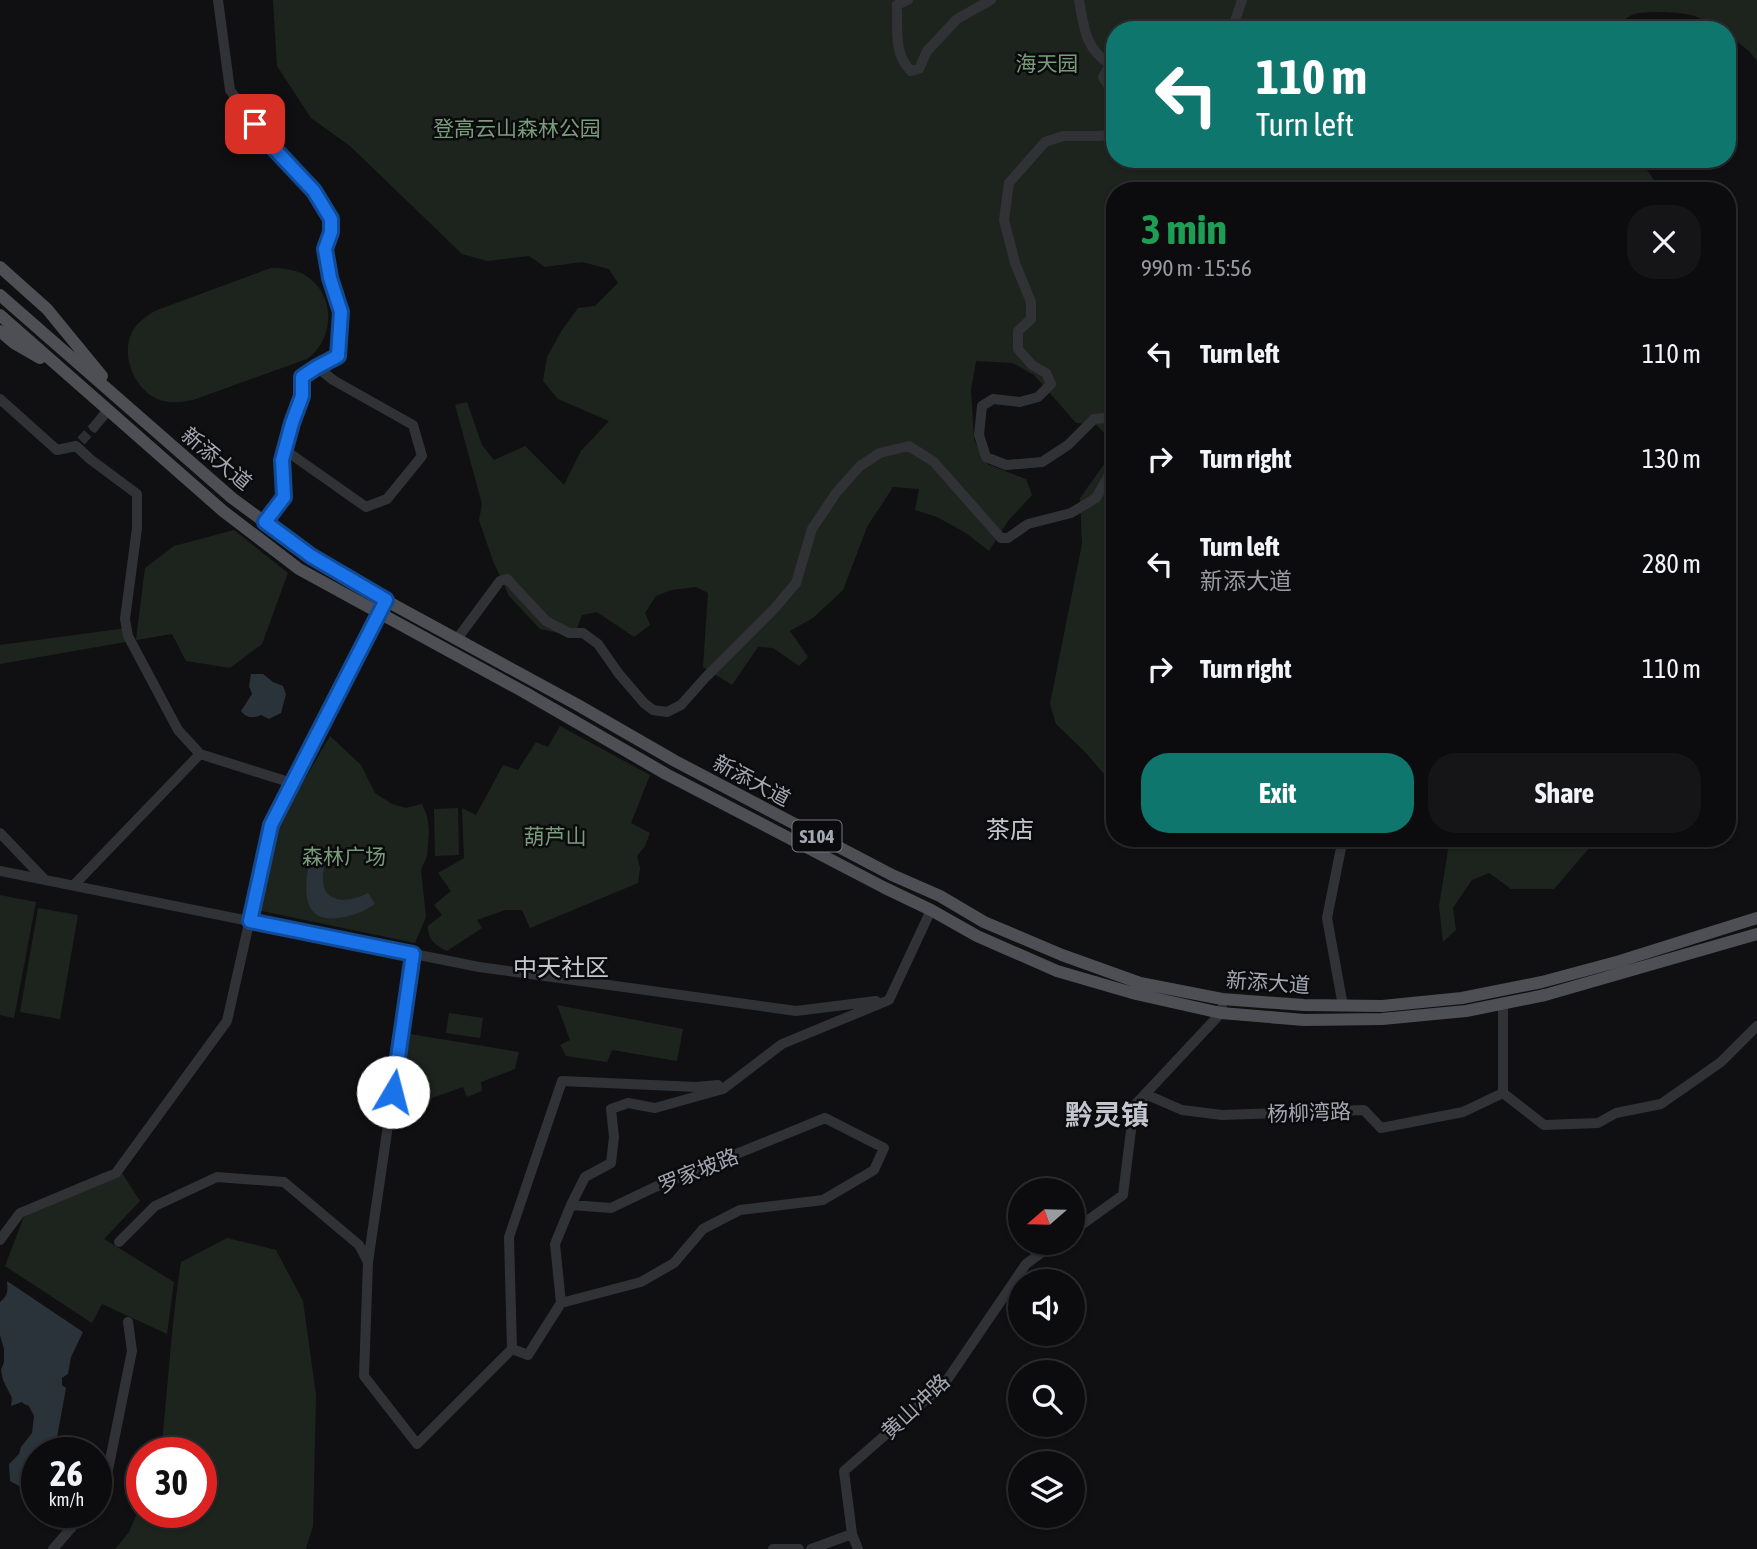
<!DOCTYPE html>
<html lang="en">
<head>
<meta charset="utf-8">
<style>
  :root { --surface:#0c0c0e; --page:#151517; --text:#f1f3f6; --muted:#9a9b9e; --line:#2c2c2e; --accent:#0f766e }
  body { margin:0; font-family:"Asap Condensed","Noto Sans SC",sans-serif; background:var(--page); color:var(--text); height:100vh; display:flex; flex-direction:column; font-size:26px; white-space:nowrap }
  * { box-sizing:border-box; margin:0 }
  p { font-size:23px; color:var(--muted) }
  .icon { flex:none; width:38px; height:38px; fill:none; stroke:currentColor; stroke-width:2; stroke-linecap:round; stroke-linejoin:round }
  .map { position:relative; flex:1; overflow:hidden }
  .details { position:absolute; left:1106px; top:182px; width:630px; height:665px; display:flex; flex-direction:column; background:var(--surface); border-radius:28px; box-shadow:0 2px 5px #0004,0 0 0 2px var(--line) }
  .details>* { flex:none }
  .banner { position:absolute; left:1106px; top:21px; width:630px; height:147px; border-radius:28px; box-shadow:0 2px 5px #0004,0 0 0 2px var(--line); background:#0f766e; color:#fff; overflow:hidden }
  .needle { width:46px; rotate:250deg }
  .controls { position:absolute; left:1008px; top:1178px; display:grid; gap:14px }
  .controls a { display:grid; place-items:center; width:77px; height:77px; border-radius:50%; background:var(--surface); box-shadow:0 2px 5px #0004,0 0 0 2px var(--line); font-size:35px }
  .speed { position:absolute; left:21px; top:1437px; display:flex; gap:14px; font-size:35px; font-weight:700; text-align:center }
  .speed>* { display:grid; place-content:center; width:91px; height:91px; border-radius:50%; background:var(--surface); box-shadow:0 2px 5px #0004,0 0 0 2px var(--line); line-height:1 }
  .speed small { font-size:18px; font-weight:400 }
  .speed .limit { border:10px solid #d22; background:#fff; color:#111 }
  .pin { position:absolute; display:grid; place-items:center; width:60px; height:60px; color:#fff; margin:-30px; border-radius:14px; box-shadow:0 4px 10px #0006 }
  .me { position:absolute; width:77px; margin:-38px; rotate:8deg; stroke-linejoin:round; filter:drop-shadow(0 0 5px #0008) }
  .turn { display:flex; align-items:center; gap:24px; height:147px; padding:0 35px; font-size:32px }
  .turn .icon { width:91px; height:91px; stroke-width:2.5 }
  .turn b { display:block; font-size:49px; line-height:60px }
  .round { display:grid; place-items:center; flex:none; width:74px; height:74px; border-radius:28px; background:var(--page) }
  .overview { display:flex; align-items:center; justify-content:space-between; height:119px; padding:0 35px }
  h1 { font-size:42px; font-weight:700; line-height:52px; color:#1e9e55 }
  .cta { display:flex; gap:14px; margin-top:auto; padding:14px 35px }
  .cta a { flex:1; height:80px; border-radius:28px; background:var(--accent); color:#fff; font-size:28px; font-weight:700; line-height:80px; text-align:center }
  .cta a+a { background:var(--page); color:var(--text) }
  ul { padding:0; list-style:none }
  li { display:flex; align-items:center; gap:21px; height:105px; padding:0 35px }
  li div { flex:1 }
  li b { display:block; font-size:26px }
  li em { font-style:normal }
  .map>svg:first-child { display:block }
  .green { fill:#1d241e }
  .water { fill:#2a3339 }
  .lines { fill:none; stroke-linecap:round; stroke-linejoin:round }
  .minor-tunnel { stroke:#2d2e32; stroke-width:10; stroke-dasharray:10 5; stroke-linecap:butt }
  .minor { stroke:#313236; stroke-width:10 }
  .major { stroke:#4e4f55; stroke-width:12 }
  .route-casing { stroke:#114b97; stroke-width:18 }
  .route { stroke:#1a73e8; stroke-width:12 }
  .labels { text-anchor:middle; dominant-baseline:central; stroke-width:5; stroke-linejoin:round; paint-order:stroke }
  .shield { fill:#0b0b0d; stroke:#757880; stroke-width:2 }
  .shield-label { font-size:19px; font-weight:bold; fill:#a2a7b2 }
  .park-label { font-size:21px; fill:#799c7b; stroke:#0b0b0d }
  .street-label { font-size:21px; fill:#a2a7b2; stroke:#0b0b0d }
  .quarter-label { font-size:24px; fill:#c3c6ce; stroke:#0b0b0d }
  .district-label { font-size:28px; font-weight:bold; fill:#c3c6ce; stroke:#0b0b0d }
</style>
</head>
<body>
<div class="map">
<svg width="1757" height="1549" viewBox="0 0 1757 1549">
  <rect width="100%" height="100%" fill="#101012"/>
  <path class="green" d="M273,0H1757V61L1749,51L1727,34V30C1720,30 1706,20 1697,17C1685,12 1645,10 1632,15C1626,17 1620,25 1616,30H1115V159H1639L1662,191H1115V442L1096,425L1076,423L1034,375L1013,363L976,361L971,390L974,440L987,464L1026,479L1032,495L1008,521L989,551L966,533L937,517L915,510L919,489L893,487L867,527L843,590L813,618L790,631L808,657L799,666L773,648L758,647L732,685L703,667L708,593L696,587L671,590L656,596L645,613L650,625L634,637L597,612L582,615L574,636L540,629L509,596L493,561L479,520L482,504L455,405L467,402L482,445L494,460L525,446L564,485L581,451L609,421L558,399L543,381L547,357L562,330L578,308L595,306L618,283L609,269L582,262L545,267L529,256L487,261L462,254L350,146L311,118L277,66Z
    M271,268C282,268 293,269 303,274C336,292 336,338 307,359L193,400C182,402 171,404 160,400C137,392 122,360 130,337C134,324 146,316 157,310Z
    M1115,449V778L1105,775L1086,753L1056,724L1050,704L1082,544L1080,498Z
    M234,530L288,573L262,644L230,668L186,661L172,634L136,640L145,568L174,546Z
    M127,628L131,641L0,664V645Z
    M560,726L650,775L631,823L650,833L645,846L637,856L640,868L638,883L530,928L522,910H505L477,920L482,928L447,951C436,946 427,939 428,926L442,915L434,905L451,891L438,873L464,858L462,808L476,815L503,765L518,770L536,742L548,747Z
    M330,736L361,765L375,793L392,804L406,808L422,804L427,816L429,830L427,856L421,870L426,917L415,943L257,910L276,828Z
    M458,808L459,855L435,856L434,809Z
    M1450,838H1594L1591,846L1554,889H1511L1489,873L1472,880L1453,908L1456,930L1443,942L1439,906Z
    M0,895L36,902L14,1018L0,1015Z
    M38,908L78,915L60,1019L20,1012Z
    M557,1005L683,1029L677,1061L612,1050L607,1062L566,1056L560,1045L570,1040Z
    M449,1013L483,1018L480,1038L446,1033Z
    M410,1034L519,1052L515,1069L481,1082L482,1091L467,1097L463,1087L432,1098L430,1104L404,1099L402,1092Z
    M122,1173L140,1201L104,1239L174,1282L167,1334L102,1304L92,1323L5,1266L25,1214Z
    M227,1238L276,1250L303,1301L316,1395L313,1526L306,1549H115L129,1532L142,1502V1512H201V1452H161C168,1389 171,1325 181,1262Z"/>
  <path class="water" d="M251,674H263L273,682L283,686L286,694L281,713L269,719L261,715C253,719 246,718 241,711L252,694L249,686Z
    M325,860C324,868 321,881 325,890C333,905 356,900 368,893L375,904C363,912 352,916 338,918C300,923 305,887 309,861Z
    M7,1281L83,1332L71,1357L68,1374L62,1378V1385L66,1388L56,1443L59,1445L57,1452H37V1455L31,1452L30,1457L23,1467L25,1471L29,1472L37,1469V1487L30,1482L25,1480L19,1486L10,1481L9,1464L19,1454L21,1447L32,1433L34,1416L29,1406L24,1404L22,1402L11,1406L12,1398L3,1380L1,1370L4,1362V1349L0,1335V1302C8,1296 8,1290 7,1281Z"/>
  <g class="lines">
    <path class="minor-tunnel" d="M81,441L94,427"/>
    <path class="minor" d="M218,0L230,90L268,142L314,191L331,219V232L325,249L330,278L341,312L338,356L317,367L302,377V396L292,423L282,460L284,497L265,522
      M908,0L897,5C898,28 893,54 911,71L919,69L927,51L957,19L991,0
      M1079,0C1084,27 1085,49 1110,64
      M1232,30L1242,0
      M1115,63L1110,64L1103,77L1110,88L1115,90
      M1115,134L1100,136H1063L1045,142L1009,183L1004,220L1015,263L1031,302V319L1018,331V349L1032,365L1046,373L1051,384L1038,397L1020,402L993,399L982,406L979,435L986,457L1006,465L1042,462L1068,445L1094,419L1105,418L1115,428
      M0,399L57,450L76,446L90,459L137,494V528L125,619L128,636L178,730L200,754
      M94,427L108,410
      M285,450L366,507L387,499L422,456L413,425L333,380L317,367
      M457,639L500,581L507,579L546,621L569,633H583L598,644L619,674L644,703L653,710L667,712L681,705L705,678L774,609L796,583L812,529L836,493L860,466L880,453L909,446L934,462L1001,538H1008L1028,524L1071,513L1096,498L1115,465
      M0,833L44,879
      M1343,838L1327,918L1343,1006
      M0,871L479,967L796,1011L876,1001
      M74,885L200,754L292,783
      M1503,1093V1003
      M1145,1094L1182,1110L1222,1115L1364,1110L1381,1128L1463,1112L1503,1093L1544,1125L1598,1123L1616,1113L1661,1104L1721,1062L1757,1026
      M1073,1231L1123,1195L1134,1106L1221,1013L1222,1008
      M0,1240L20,1213L116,1173L227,1021L271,825L382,608
      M119,1242L155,1206L217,1177L284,1182L359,1245L368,1262L364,1376L417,1444L512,1349L509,1237L562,1081L696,1087L718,1085
      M368,1262L413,954
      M561,1303L555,1244L571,1205
      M512,1349L528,1355L561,1303L641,1282L674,1263L703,1229L740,1210L823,1200L874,1170L884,1148L825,1118L655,1187L611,1208L571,1205L585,1177L611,1163L614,1137L611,1109L628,1103L655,1108L723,1089L782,1044L889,1000L931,910
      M96,1499L104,1490L132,1351L128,1322
      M53,1549L85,1512
      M773,1549H799
      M811,1549L852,1534
      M858,1549L852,1534L844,1471L945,1383L1026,1264L1056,1242"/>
    <path class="major" d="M0,267L47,309L102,376
      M0,295L232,498L311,556L394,605L576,704L675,761L892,875L940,896L984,922L1062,955L1140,983L1222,999L1304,1005L1382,1006L1462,998L1542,982L1620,961L1757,918
      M0,315L223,511L299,569L524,692L666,774L885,888L931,910L977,936L1057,971L1136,994L1221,1013L1304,1020L1382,1019L1466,1011L1545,995L1757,934
      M0,331L14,343L40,358"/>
  </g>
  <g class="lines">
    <defs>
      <path id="route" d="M255,124L268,142L314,191L331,219V232L325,249L330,278L341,312L338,356L317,367L302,377V396L292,423L282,460L284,497L265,522L311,556L386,600L271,825L250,921L413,954L393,1092"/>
    </defs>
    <use href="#route" class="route-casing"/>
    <use href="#route" class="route"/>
  </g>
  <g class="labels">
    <rect class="shield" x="792.5" y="820.5" width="49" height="31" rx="5"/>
    <g class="shield-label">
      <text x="817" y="836">S104</text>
    </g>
    <g class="park-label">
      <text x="1047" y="63">海天园</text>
      <text x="517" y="128">登高云山森林公园</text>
      <text x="555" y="836">葫芦山</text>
      <text x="344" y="856">森林广场</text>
    </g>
    <g class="street-label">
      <text transform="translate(217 458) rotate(40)">新添大道</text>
      <text transform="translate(752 780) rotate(28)">新添大道</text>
      <text transform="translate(1268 982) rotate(4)">新添大道</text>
      <text transform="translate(1309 1112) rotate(-2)">杨柳湾路</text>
      <text transform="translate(698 1170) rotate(-22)">罗家坡路</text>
      <text transform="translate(915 1406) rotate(-43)">黄山冲路</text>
    </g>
    <g class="quarter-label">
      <text x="1010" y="829">茶店</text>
      <text x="561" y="967">中天社区</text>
    </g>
    <g class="district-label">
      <text x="1107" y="1115">黔灵镇</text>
    </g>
  </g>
</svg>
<div class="controls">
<a><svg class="needle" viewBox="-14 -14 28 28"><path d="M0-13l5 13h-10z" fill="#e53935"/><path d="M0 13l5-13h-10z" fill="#9a9b9e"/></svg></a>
<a><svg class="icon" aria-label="sound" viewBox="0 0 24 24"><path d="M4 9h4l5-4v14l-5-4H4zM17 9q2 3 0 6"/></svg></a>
<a><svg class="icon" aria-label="search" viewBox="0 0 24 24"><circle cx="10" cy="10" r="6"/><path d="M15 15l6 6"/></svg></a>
<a><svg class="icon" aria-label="layers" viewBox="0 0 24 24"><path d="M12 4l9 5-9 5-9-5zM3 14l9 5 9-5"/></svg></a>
</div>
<div class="speed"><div>26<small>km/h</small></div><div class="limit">30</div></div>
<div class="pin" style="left:255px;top:124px;background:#d93025"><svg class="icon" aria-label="arrive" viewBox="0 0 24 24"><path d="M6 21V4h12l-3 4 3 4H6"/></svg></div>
<svg class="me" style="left:393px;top:1092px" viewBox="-20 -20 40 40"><circle r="19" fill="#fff"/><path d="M0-13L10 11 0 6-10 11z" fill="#1a73e8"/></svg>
<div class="banner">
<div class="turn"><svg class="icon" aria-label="left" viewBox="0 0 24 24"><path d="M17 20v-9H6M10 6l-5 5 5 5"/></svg><div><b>110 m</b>Turn left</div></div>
</div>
<section class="details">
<div class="overview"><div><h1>3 min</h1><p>990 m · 15:56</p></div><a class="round"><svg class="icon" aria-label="close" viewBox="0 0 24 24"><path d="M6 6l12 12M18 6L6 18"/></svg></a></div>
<ul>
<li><svg class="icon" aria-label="left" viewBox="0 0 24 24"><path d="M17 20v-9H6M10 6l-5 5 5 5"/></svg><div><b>Turn left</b></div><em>110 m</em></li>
<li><svg class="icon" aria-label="right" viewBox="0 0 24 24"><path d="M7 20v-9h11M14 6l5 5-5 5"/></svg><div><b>Turn right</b></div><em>130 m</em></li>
<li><svg class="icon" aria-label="left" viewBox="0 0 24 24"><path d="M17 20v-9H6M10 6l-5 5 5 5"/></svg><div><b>Turn left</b><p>新添大道</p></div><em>280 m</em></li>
<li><svg class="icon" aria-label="right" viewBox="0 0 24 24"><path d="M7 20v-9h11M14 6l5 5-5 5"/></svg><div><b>Turn right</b></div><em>110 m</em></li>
</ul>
<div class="cta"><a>Exit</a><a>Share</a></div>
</section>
</div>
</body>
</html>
